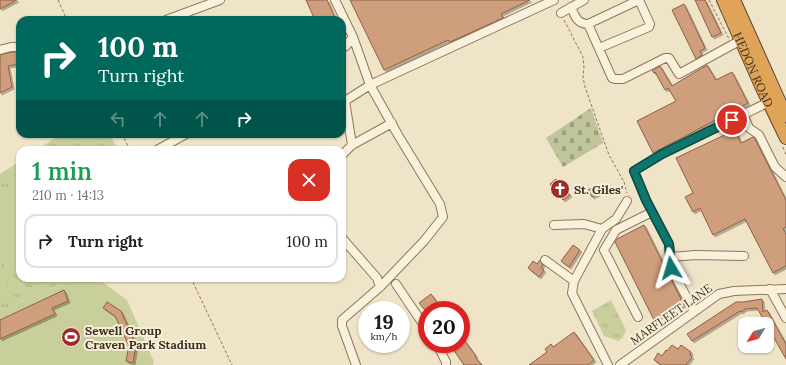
<!DOCTYPE html>
<html lang="en">
<head>
<meta charset="utf-8">
<style>
  :root { --surface:#fff; --page:#f6f6f6; --text:#202124; --muted:#757577; --line:#e0e0e0 }
  body { margin:0; font-family:Lora,serif; background:var(--page); color:var(--text); height:100vh; display:flex; flex-direction:column; font-size:15px; white-space:nowrap }
  * { box-sizing:border-box; margin:0 }
  p { font-size:13px; color:var(--muted) }
  .icon { flex:none; width:22px; height:22px; fill:none; stroke:currentColor; stroke-width:2; stroke-linecap:round; stroke-linejoin:round }
  .map { position:relative; flex:1; overflow:hidden }
  .drawer { position:absolute; left:16px; top:146px; width:330px; height:136px; display:flex; flex-direction:column; background:var(--surface); border-radius:12px; box-shadow:0 1px 3px #0004 }
  .drawer>* { flex:none }
  .banner { position:absolute; left:16px; top:16px; width:330px; height:122px; border-radius:12px; box-shadow:0 1px 3px #0004; background:#00695c; color:#fff; overflow:hidden }
  .needle { width:26px; rotate:233deg }
  .fabs { position:absolute; left:738px; top:317px; display:grid; gap:8px }
  .fabs a { display:grid; place-items:center; width:36px; height:36px; border-radius:8px; background:var(--surface); box-shadow:0 1px 3px #0004; font-size:20px }
  .speed { position:absolute; left:358px; top:301px; display:flex; gap:8px; font-size:20px; font-weight:700; text-align:center }
  .speed>* { display:grid; place-content:center; width:52px; height:52px; border-radius:50%; background:var(--surface); box-shadow:0 1px 3px #0004; line-height:1 }
  .speed small { font-size:10px; font-weight:400 }
  .speed .limit { border:6px solid #d22; background:#fff; color:#111 }
  .pin { position:absolute; display:grid; place-items:center; width:34px; height:34px; color:#fff; margin:-17px; border:2px solid #fff; border-radius:50%; box-shadow:0 1px 4px #0007 }
  .me { position:absolute; width:44px; margin:-22px; rotate:353deg; stroke-linejoin:round; filter:drop-shadow(0 0 3px #0008) }
  .turn { display:flex; align-items:center; gap:14px; height:84px; padding:0 16px; font-size:18px }
  .turn .icon { width:52px; height:52px; stroke-width:2.5 }
  .turn b { display:block; font-size:28px; line-height:34px }
  .lanes { display:flex; align-items:center; height:38px; padding:0 16px; background:#0003; justify-content:center; gap:20px; direction:ltr }
  .lanes .off { opacity:.35 }
  .round { display:grid; place-items:center; flex:none; width:42px; height:42px; border-radius:12px; background:var(--page) }
  .headline { display:flex; align-items:center; justify-content:space-between; height:68px; padding:0 16px }
  h1 { font-size:24px; font-weight:600; line-height:30px; color:#1e9e55 }
  ul { padding:0; list-style:none }
  li { display:flex; align-items:center; gap:12px; height:54px; margin:0 8px 6px; padding:0 8px; border:2px solid var(--line); border-radius:12px }
  li div { flex:1 }
  li b { display:block; font-size:15px }
  li em { font-style:normal }
  .map>svg:first-child { display:block }
  .cemetery { fill:url(#cemetery-stones) }
  .park { fill:url(#park-tufts) }
  .pitch { fill:#c9cf9b }
  .building { fill:#cf9f7d; stroke:#8d5f41; filter:url(#shadow) }
  .lines { fill:none; stroke-linecap:round; stroke-linejoin:round }
  .minor-casing { stroke:#8d765c; stroke-width:10 }
  .highway-casing { stroke:#5b4430; stroke-width:14 }
  .path { stroke:#8d765c; stroke-width:1; stroke-dasharray:3 2; stroke-linecap:butt }
  .minor { stroke:#faf1dc; stroke-width:8 }
  .highway { stroke:#e0a458; stroke-width:12 }
  .route-casing { stroke:#0a4d48; stroke-width:10 }
  .route { stroke:#0f766e; stroke-width:7 }
  .labels { text-anchor:middle; dominant-baseline:central; stroke-width:4; stroke-linejoin:round; paint-order:stroke }
  .street-label { font-size:12px; fill:#3d2e20; stroke:#f7eed8 }
  .poi-label { font-size:12px; font-weight:bold; fill:#3d2e20; stroke:#f7eed8; text-anchor:start }
</style>
</head>
<body>
<div class="map">
<svg width="786" height="365" viewBox="0 0 786 365">
  <defs>
    <pattern id="cemetery-stones" width="16" height="16" patternUnits="userSpaceOnUse"><rect width="16" height="16" fill="#bfc49a"/><path d="M2 7V4a2 2 0 0 1 4 0v3zM10 15v-3a2 2 0 0 1 4 0v3z" fill="#9ca07d"/></pattern>
    <pattern id="park-tufts" width="24" height="20" patternUnits="userSpaceOnUse"><rect width="24" height="20" fill="#c9cf9b"/><path d="M3 7l-1-3M5 7V3M7 7l1-3M15 17l-1-3M17 17v-4M19 17l1-3" fill="none" stroke="#aeb285"/></pattern>
    <filter id="shadow"><feDropShadow dx="2" dy="2" stdDeviation="0" flood-color="#0004"/></filter>
  </defs>
  <rect width="100%" height="100%" fill="#f0e4c8"/>
  <path class="cemetery" d="M591,108L603,143L563,167L546,138Z"/>
  <path class="park" d="M61,134H110L118,150H37Z
    M20,161V278H74L0,311V174Z
    M611,300L626,330L622,339H620L619,341L604,336L592,311Z"/>
  <path class="pitch" d="M20,188V270L9,275L0,256V197Z
    M0,270L10,292L0,296Z
    M74,278H97L127,300L154,362L153,365H0V311Z"/>
  <path class="building" d="M0,0H17L0,9Z
    M306,0H327L336,20H315Z
    M350,0H530L501,14L503,18L450,42L448,40L384,70Z
    M695,0H705L721,33L712,37Z
    M684,4L705,48L700,51L702,55L696,59L672,10Z
    M12,52H19L20,64L8,66L12,87L0,93V55Z
    M707,65L716,80L732,72L748,103L653,153L637,121L676,101L668,88L665,90L655,72L654,73L652,71L660,66L672,86Z
    M735,130L741,143L753,137L755,139L786,200V227L783,229L786,234V266L773,273L745,219L713,235L700,208L693,212L685,197L693,193L676,158Z
    M556,179L570,195L563,200L550,184Z
    M595,186L600,193L592,197L588,190Z
    M644,225L684,305L654,320L615,242L617,239Z
    M573,245L580,250L569,267L561,261Z
    M540,260L543,265L541,268L544,270L539,277L528,268L533,261L537,264Z
    M64,290L68,301L52,308L55,314L0,339V320Z
    M431,294L443,310H425L419,303Z
    M762,299L763,312L767,310L786,344V359L757,308L745,309L741,312L740,311L692,341L687,334L736,302H743Z
    M107,302L121,311L136,345L133,363L126,361L129,346L115,316L103,308Z
    M574,332L594,360L588,365H529L547,352L545,349L551,344L553,347Z
    M465,341L476,356L475,357L482,365H464L453,349Z
    M672,345L678,349L681,345L691,352L690,355L692,357L686,365H661L654,360L658,353L662,356L666,350L667,351Z"/>
  <g class="lines">
    <defs>
      <path id="minor" d="M335,0L353,37L346,46L342,48
        M571,7C575,16 577,24 588,24L639,0
        M561,13L584,0
        M166,20L220,0
        M588,24L612,78L615,79H623L665,58H669L679,74L741,40
        M353,37L370,85L398,135L440,204L443,217L424,241L380,287L342,320V326L356,365
        M599,48L649,27L650,24L639,0
        M0,50L11,47H20
        M743,114L749,128L759,135L775,167L786,177
        M352,145L345,101L370,85L554,0
        M157,150L186,134
        M342,155L352,145L392,123
        M554,225L584,224L602,229L574,281L572,293L608,365
        M602,229L616,219L627,201
        M342,238L377,278L380,287
        M670,257L696,255L744,256
        M545,260L574,281
        M396,284L427,330
        M770,289L786,318
        M694,311L671,268L669,244L646,200L634,171L662,154L769,102
        M638,317L604,250L616,230L652,212
        M437,344L446,362V365
        M620,365L719,294L734,291L786,289"/>
      <g id="highway">
        <path id="s1" d="M723,0L762,88L786,138"/>
        <path d="M734,0L786,116"/>
      </g>
    </defs>
    <use href="#minor" class="minor-casing"/>
    <use href="#highway" class="highway-casing"/>
    <path class="path" d="M58,0L67,20
      M709,0L729,39
      M564,20L583,57L584,67L583,77L585,87L609,155L624,182L627,193
      M122,134L130,150
      M783,147L786,155
      M191,278L232,365"/>
    <use href="#minor" class="minor"/>
    <use href="#highway" class="highway"/>
  </g>
  <g class="lines">
    <defs>
      <path id="route" d="M671,268L669,244L646,200L634,171L662,154L732,120"/>
    </defs>
    <use href="#route" class="route-casing"/>
    <use href="#route" class="route"/>
  </g>
  <defs>
    <symbol id="church-disc" viewBox="-11 -11 22 22"><circle r="9.5" fill="#9e2a2b" stroke="#f7eed8"/><path d="M-1.2-6h2.4v3.5h3.3v2.4h-3.3V6h-2.4V-.1h-3.3v-2.4h3.3Z" fill="#fff"/></symbol>
    <symbol id="stadium-disc" viewBox="-11 -11 22 22"><circle r="9.5" fill="#9e2a2b" stroke="#f7eed8"/><path d="M0-5a6.5 5 0 1 0 0 10a6.5 5 0 1 0 0-10ZM-3.5-1.8h7v3.6h-7Z" fill="#fff"/></symbol>
  </defs>
  <g fill-rule="evenodd">
    <use href="#church-disc" x="549" y="178" width="22" height="22"/>
    <use href="#stadium-disc" x="60" y="326" width="22" height="22"/>
  </g>
  <g class="labels">
    <g class="street-label">
      <text stroke="none"><textPath href="#s1" startOffset="76">HEDON ROAD</textPath></text>
      <text transform="translate(671 314) rotate(-35)">MARFLEET LANE</text>
    </g>
    <g class="poi-label">
      <text x="574" y="189">St. Giles'</text>
      <text x="85" y="330">Sewell Group<tspan x="85" dy="14">Craven Park Stadium</tspan></text>
    </g>
  </g>
</svg>
<div class="fabs">
<a><svg class="needle" viewBox="-14 -14 28 28"><path d="M0-13l5 13h-10z" fill="#e53935"/><path d="M0 13l5-13h-10z" fill="#757577"/></svg></a>
</div>
<div class="speed"><div>19<small>km/h</small></div><div class="limit">20</div></div>
<div class="pin" style="left:732px;top:120px;background:#d93025"><svg class="icon" aria-label="arrive" viewBox="0 0 24 24"><path d="M6 21V4h12l-3 4 3 4H6"/></svg></div>
<svg class="me" style="left:671px;top:268px" viewBox="-20 -20 40 40"><path d="M0-17L14 15 0 8-14 15z" fill="#0f766e" stroke="#fff" stroke-width="4"/></svg>
<div class="banner">
<div class="turn"><svg class="icon" aria-label="right" viewBox="0 0 24 24"><path d="M7 20v-9h11M14 6l5 5-5 5"/></svg><div><b>100 m</b>Turn right</div></div>
<div class="lanes"><svg class="icon off" aria-label="left" viewBox="0 0 24 24"><path d="M17 20v-9H6M10 6l-5 5 5 5"/></svg><svg class="icon off" aria-label="ahead" viewBox="0 0 24 24"><path d="M12 20V5M6 11l6-6 6 6"/></svg><svg class="icon off" aria-label="ahead" viewBox="0 0 24 24"><path d="M12 20V5M6 11l6-6 6 6"/></svg><svg class="icon" aria-label="right" viewBox="0 0 24 24"><path d="M7 20v-9h11M14 6l5 5-5 5"/></svg></div>
</div>
<section class="drawer">
<div class="headline"><div><h1>1 min</h1><p>210 m · 14:13</p></div><a class="round" style="background:#d93025;color:#fff"><svg class="icon" aria-label="close" viewBox="0 0 24 24"><path d="M6 6l12 12M18 6L6 18"/></svg></a></div>
<ul>
<li><svg class="icon" aria-label="right" viewBox="0 0 24 24"><path d="M7 20v-9h11M14 6l5 5-5 5"/></svg><div><b>Turn right</b></div><em>100 m</em></li>
</ul>
</section>
</div>
</body>
</html>
